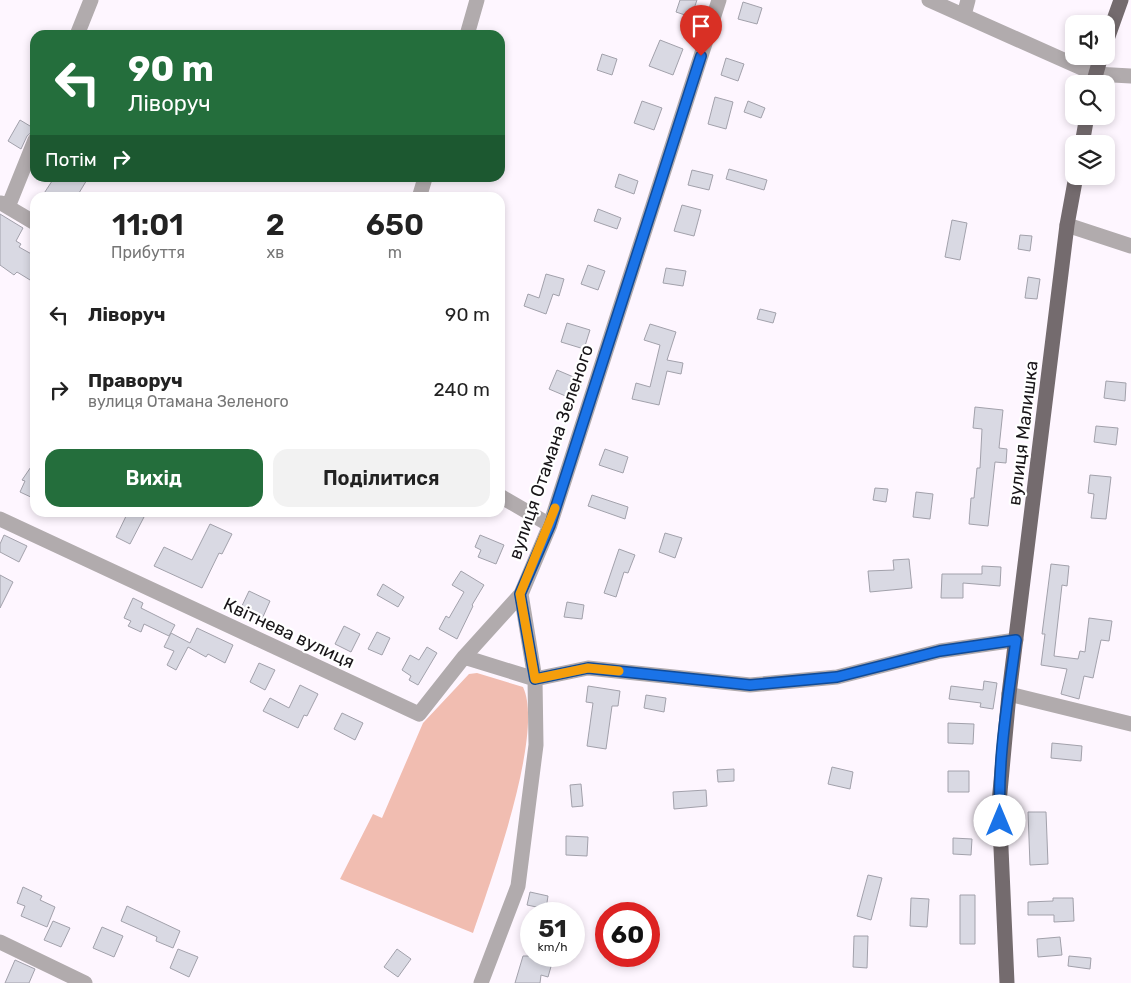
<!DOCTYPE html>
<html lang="uk">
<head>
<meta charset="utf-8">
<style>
  :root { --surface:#fff; --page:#f2f2f2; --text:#222; --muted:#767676; --accent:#246e3c }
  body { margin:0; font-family:Rubik,sans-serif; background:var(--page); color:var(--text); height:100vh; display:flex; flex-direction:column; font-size:19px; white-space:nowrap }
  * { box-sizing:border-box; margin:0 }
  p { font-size:16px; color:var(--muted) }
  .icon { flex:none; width:28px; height:28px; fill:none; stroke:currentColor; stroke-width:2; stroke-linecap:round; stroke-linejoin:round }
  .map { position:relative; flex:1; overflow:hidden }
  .drawer { position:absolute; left:30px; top:192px; width:475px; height:325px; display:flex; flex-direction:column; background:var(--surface); border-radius:15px; box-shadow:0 2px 8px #0003 }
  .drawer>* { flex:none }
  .banner { position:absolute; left:30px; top:30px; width:475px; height:152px; border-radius:15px; box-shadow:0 2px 8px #0003; background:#246e3c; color:#fff; overflow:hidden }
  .tools { position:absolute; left:1065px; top:15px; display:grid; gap:10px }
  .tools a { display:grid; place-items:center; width:50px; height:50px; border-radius:10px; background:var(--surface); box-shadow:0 2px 8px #0003; font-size:25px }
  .speed { position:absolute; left:520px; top:902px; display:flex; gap:10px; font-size:25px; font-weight:700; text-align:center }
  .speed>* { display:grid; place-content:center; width:65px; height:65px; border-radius:50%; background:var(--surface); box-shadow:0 2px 8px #0003; line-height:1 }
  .speed small { font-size:12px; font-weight:400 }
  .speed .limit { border:8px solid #d22; background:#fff; color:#111 }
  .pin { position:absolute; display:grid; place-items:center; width:42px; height:42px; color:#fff; margin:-51px -21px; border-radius:50% 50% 50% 0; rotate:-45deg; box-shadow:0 0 5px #0007 }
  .pin .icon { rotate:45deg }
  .me { position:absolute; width:55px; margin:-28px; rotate:0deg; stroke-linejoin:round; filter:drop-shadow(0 0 4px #0008) }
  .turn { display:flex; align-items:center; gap:18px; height:105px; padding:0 15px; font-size:22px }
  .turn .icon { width:65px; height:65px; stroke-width:2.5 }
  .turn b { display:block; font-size:35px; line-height:42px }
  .then { display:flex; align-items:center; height:48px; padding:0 15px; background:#0003; gap:10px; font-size:19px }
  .eta { display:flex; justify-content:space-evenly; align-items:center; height:85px; text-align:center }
  .eta b { font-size:30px; font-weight:600; line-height:35px }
  .cta { display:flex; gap:10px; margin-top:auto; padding:10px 15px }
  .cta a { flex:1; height:58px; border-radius:15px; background:var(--accent); color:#fff; font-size:20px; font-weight:600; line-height:58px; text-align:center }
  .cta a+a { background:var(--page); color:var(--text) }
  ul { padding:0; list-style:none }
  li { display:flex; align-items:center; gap:15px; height:75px; padding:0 15px }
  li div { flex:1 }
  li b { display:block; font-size:19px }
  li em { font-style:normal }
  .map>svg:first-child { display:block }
  .green { fill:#f1bdb1 }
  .building { fill:#d9d9e3; stroke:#a2a1ab }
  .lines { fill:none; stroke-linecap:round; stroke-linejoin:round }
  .minor { stroke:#b1abad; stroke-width:15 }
  .major { stroke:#746b6e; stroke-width:15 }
  .route-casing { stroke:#114b97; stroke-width:12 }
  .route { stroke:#1a73e8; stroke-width:9 }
  .slow { stroke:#f59e0b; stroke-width:9 }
  .labels { text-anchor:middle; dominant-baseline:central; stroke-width:4.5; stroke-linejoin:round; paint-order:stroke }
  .street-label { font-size:18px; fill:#181518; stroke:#fff }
</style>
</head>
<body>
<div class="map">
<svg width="1131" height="983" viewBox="0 0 1131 983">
  <rect width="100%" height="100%" fill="#fef6ff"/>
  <path class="green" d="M477,673L523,687C545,733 490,883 473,933L340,879L373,814L382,818L423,723L469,674Z"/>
  <path class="building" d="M680,0H697L691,17L676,12Z
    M743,2L762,8L757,24L738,19Z
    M660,40L683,49L673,75L649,66Z
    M602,54L617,59L612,75L597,70Z
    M726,58L744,64L738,81L721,75Z
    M715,97L733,102L726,129L708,124Z
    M642,101L662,108L654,130L634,123Z
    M748,101L765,108L761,118L744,112Z
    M20,120L35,129L27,136L21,149L8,141Z
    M729,169L767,180L764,190L726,179Z
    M692,170L713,175L709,190L688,185Z
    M619,174L638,181L634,194L615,187Z
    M54,178H88L76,198H41Z
    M682,205L701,210L694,236L674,231Z
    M598,209L621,218L617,229L594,221Z
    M0,214L23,228L16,241L21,244L19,247L35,256V283L17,272L14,275L0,265Z
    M952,220L967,223L960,260L945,257Z
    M1020,235L1032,236L1030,251L1018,249Z
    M588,265L605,271L598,290L581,284Z
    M666,268L686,271L683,286L663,283Z
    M546,274L564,279L559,296L553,294L546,314L524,306L528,294L539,298Z
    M1028,277L1040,279L1037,299L1025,298Z
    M760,309L776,313L773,323L757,319Z
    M567,323L590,330L584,349L561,342Z
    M650,324L676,332L667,360L683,363L681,374L667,371L659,405L632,399L636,383L650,387L660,345L644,340Z
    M557,370L583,381L575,400L549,389Z
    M1106,381L1126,383L1125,401L1104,398Z
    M975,407L1003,410L999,448L1007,449L1006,463L995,462L988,526L969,524L971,498H974L977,468H980L982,429L973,428Z
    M1096,426L1118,428L1116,445L1094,442Z
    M605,449L628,457L623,473L599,465Z
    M35,461V499L20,492L25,481L22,480Z
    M1090,475L1111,477L1106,519L1091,518L1094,494L1088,493Z
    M875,488L888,489L886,502L873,500Z
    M916,492L933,494L930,519L913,517Z
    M592,495L628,507L625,519L588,506Z
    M128,512L144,517L130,544L116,537Z
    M210,524L232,534L222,554L219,553L202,588L154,566L164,547L192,560Z
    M665,533L682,538L675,558L659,552Z
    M4,535L27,546L19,562L0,552V544Z
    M480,535L504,545L496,564L478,557L481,550L475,547Z
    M619,549L635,555L628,573L624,572L616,597L604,593Z
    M909,559L912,588L870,592L868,571L894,570L893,560Z
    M1051,564L1069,566L1067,586L1062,585L1054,656L1078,659L1080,651L1085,652L1089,618L1112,621L1109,641L1101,640L1093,678L1084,676L1079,699L1061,694L1067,669L1041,665L1045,634H1042Z
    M982,566L1001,567L1000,586L963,583V598H941L942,574H982Z
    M461,571L484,585L472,605L473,606L457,639L439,629L446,616L449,618L464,592L452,585Z
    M0,575L13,582L0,608Z
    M383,584L404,597L398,607L377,595Z
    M249,591L270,601L262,619L241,608Z
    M133,598L143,603L141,608L175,625L169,636L144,624L141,632L128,626L131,621L124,618Z
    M567,602L584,605L582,619L564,617Z
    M344,626L360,634L351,652L335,644Z
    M197,628L233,645L225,663L208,654L206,657L188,647L176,670L167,665L174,651L164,647L171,633L190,643Z
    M377,632L390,638L382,655L368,649Z
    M427,647L437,653L418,685L409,680L411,676L402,670L410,655L419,660Z
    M259,663L275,670L265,690L250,682Z
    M984,681L997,683L993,709L980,707L981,703L949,699L951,686L983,690Z
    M300,685L318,694L307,716L304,715L298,728L263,711L270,698L289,708Z
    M588,686L620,691L618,706H612L606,749L587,746L593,703L586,702Z
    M646,695L666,698L664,712L644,708Z
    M342,713L363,723L355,740L334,729Z
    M948,723L974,724L973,744L948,743Z
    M1052,743L1082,746L1081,761L1051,758Z
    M832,767L853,772L850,789L828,784Z
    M734,769V781L718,782L717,770Z
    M948,771H969V792H948Z
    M581,784L583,806L572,807L570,785Z
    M706,790L707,806L674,809L673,792Z
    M1028,812H1046L1048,864L1030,865Z
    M566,836L588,837L587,856L566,855Z
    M953,838L972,839L971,855L953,854Z
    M868,875L882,878L871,920L857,916Z
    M23,887L42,896L40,900L55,907L47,927L21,916L25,906L17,903Z
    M530,892L548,896L546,909L527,905Z
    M960,895H975V944H960Z
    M911,898L929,899L927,927L910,926Z
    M1053,898H1073L1074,921L1054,922V915H1028V902L1053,901Z
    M127,906L180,931L173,948L156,941L157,937L121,921Z
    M53,921L70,928L61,947L44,940Z
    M102,927L123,936L114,957L93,948Z
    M854,936H868L867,968L853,967Z
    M1060,937L1062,955L1038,957L1037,939Z
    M178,949L198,957L189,977L170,968Z
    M397,949L411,959L398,977L384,967Z
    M523,956H554L548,977L541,975L540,983H515Z
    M1069,956L1091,958L1090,969L1068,966Z
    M15,960L35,969L29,983H5Z"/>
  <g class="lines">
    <path class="minor" d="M929,0L1095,74L1131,76
      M964,15L968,0
      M77,35L91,0
      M467,35L477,0
      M419,198L425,178
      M1,203L35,223
      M8,207L35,140
      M1067,225L1131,246
      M500,496L550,525
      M0,519L419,714L464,657L521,594
      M464,657L535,679L588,668L750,685L837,677L940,651L1016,640
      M1009,694L1131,724
      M0,942L85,983
      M481,983L518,886L536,745L535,679L521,594L550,525L719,0"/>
    <path class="major" d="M1106,42L1121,0
      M1093,84L1101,56
      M1082,144L1087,116
      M1007,983L999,803L1009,694L1067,225L1076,176"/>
  </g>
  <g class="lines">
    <defs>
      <path id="route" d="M701,56L550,525L520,594L535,679L588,668L750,685L837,677L940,651L1016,640C1008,699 997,761 1000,821"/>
    </defs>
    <use href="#route" class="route-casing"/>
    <use href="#route" class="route"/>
    <path class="slow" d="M555,508L520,594L535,679L588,668L619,671"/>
  </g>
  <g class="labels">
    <g class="street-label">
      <text transform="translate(1023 433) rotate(-83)">вулиця Малишка</text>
      <text transform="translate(551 452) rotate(-71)">вулиця Отамана Зеленого</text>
      <text transform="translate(289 633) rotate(25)">Квітнева вулиця</text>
    </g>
  </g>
</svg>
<div class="tools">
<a><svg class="icon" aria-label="sound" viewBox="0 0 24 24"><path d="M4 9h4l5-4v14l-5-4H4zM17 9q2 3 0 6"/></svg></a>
<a><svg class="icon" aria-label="search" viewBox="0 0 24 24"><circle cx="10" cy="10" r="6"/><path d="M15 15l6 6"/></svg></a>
<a><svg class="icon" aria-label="layers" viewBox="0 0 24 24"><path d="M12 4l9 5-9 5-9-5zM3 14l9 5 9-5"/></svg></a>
</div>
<div class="speed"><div>51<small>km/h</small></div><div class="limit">60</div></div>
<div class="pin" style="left:701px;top:56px;background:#d93025"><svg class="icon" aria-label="arrive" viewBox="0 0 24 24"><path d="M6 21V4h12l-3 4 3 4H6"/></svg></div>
<svg class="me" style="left:1000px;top:821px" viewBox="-20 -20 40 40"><circle r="19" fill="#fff"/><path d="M0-13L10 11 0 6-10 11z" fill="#1a73e8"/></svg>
<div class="banner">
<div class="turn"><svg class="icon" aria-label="left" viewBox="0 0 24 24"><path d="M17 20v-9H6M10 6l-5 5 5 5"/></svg><div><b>90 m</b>Ліворуч</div></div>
<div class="then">Потім<svg class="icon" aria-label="right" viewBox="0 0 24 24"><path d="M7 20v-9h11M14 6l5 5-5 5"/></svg></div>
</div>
<section class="drawer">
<div class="eta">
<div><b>11:01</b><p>Прибуття</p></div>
<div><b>2</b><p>хв</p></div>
<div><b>650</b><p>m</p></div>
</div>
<ul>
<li><svg class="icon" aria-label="left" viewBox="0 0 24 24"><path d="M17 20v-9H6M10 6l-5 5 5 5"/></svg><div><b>Ліворуч</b></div><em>90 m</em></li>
<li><svg class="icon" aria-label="right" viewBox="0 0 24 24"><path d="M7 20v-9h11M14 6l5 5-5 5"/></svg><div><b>Праворуч</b><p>вулиця Отамана Зеленого</p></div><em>240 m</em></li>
</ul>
<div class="cta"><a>Вихід</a><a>Поділитися</a></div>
</section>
</div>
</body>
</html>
